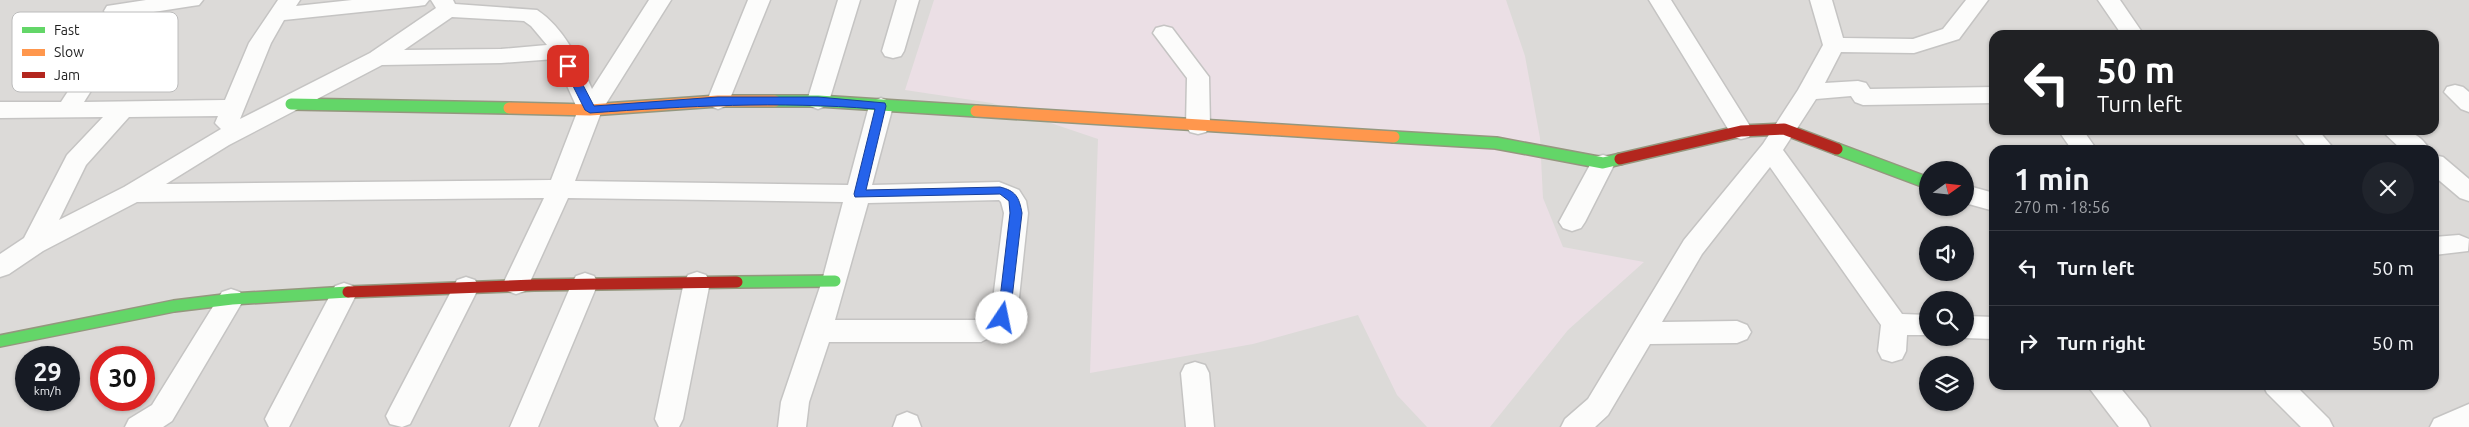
<!DOCTYPE html>
<html lang="en">
<head>
<meta charset="utf-8">
<style>
  :root { --surface:#171b24; --page:#20242c; --text:#f1f3f6; --muted:#9ea1a6; --line:#363941 }
  body { margin:0; font-family:Ubuntu,sans-serif; background:var(--page); color:var(--text); height:100vh; display:flex; flex-direction:column; font-size:19px; white-space:nowrap }
  * { box-sizing:border-box; margin:0 }
  p { font-size:16px; color:var(--muted) }
  .icon { flex:none; width:28px; height:28px; fill:none; stroke:currentColor; stroke-width:2; stroke-linecap:round; stroke-linejoin:round }
  .map { position:relative; flex:1; overflow:hidden }
  .panel { position:absolute; left:1989px; top:145px; width:450px; height:245px; display:flex; flex-direction:column; background:var(--surface); border-radius:15px; box-shadow:0 1px 4px #0004 }
  .panel>* { flex:none }
  .hud { position:absolute; left:1989px; top:30px; width:450px; height:105px; border-radius:15px; box-shadow:0 1px 4px #0004; background:#202124; color:#fff; overflow:hidden }
  .needle { width:32px; rotate:75deg }
  .controls { position:absolute; left:1919px; top:161px; display:grid; gap:10px }
  .controls a { display:grid; place-items:center; width:55px; height:55px; border-radius:50%; background:var(--surface); box-shadow:0 1px 4px #0004; font-size:25px }
  .speed { position:absolute; left:15px; top:346px; display:flex; gap:10px; font-size:25px; font-weight:700; text-align:center }
  .speed>* { display:grid; place-content:center; width:65px; height:65px; border-radius:50%; background:var(--surface); box-shadow:0 1px 4px #0004; line-height:1 }
  .speed small { font-size:12px; font-weight:400 }
  .speed .limit { border:8px solid #d22; background:#fff; color:#111 }
  .pin { position:absolute; display:grid; place-items:center; width:42px; height:42px; color:#fff; margin:-21px; border-radius:10px; box-shadow:0 2px 8px #0006 }
  .me { position:absolute; width:55px; margin:-28px; rotate:11deg; stroke-linejoin:round; filter:drop-shadow(0 0 4px #0008) }
  .turn { display:flex; align-items:center; gap:18px; height:105px; padding:0 25px; font-size:22px }
  .turn .icon { width:65px; height:65px; stroke-width:2.5 }
  .turn b { display:block; font-size:35px; line-height:42px }
  .round { display:grid; place-items:center; flex:none; width:52px; height:52px; border-radius:26px; background:var(--page) }
  .head { display:flex; align-items:center; justify-content:space-between; height:85px; padding:0 25px }
  h1 { font-size:30px; font-weight:700; line-height:38px }
  ul { padding:0; list-style:none }
  li { display:flex; align-items:center; gap:15px; height:75px; padding:0 25px; border-top:1px solid var(--line) }
  li div { flex:1 }
  li b { display:block; font-size:19px }
  li em { font-style:normal }
  .map>svg:first-child { display:block }
  .residential { fill:#dcdad8; fill-rule:evenodd }
  .industrial { fill:#ebdfe5 }
  .lines { fill:none; stroke-linecap:round; stroke-linejoin:round }
  .street-casing { stroke:#c5c4c3; stroke-width:3 }
  .fast-casing { stroke:#94977e; stroke-width:14 }
  .slow-casing { stroke:#94977e; stroke-width:14 }
  .jam-casing { stroke:#94977e; stroke-width:14 }
  .street { fill:#fcfcfb; fill-rule:evenodd }
  .fast { stroke:#63d668; stroke-width:11 }
  .slow { stroke:#ff974d; stroke-width:11 }
  .jam { stroke:#b3261e; stroke-width:11 }
  .route { fill:#2563eb; stroke:#184099 }
  .key { fill:#fff; stroke:#bcbcbc; stroke-width:1 }
  .key-label { font-size:14px; fill:#1e1e1e }
</style>
</head>
<body>
<div class="map">
<svg width="2469" height="427" viewBox="0 0 2469 427">
  <rect width="100%" height="100%" fill="#edebe7"/>
  <path class="residential" d="M0,0H2469V427H0ZM1994,35H2434V130H1994ZM1994,150H2434V385H1994ZM1928,170H1965V208H1928ZM1928,235H1965V272H1928ZM1928,300H1965V338H1928ZM26,358H69V400H26ZM101,358H144V400H101ZM1928,365H1965V402H1928Z"/>
  <path class="industrial" d="M934,0H1506L1525,56L1540,138L1543,198L1563,247L1644,262L1568,330L1490,427H1427L1397,395L1358,315L1253,344L1090,373L1098,139L992,103L905,90Z"/>
  <g class="lines">
    <defs>
      <path id="street" d="M146,0H203L199,5L192,6L115,18L107,16L104,11L107,6Z
        M278,0H300L296,6L352,0H429L425,5L418,6L284,20L271,43L240,119L370,53L436,8L431,0H453L455,4L537,10C564,28 579,60 592,89L649,0H671L602,110L575,181L848,185L869,106L873,101L881,98L889,101L893,106L872,185L999,182L1019,190L1026,201L1028,213L1018,307L1006,329L981,342H829L809,402L806,427H778L781,402L822,281L843,202L568,198L529,284L525,291L516,294L507,291L503,284L544,198L137,202L43,251L9,274L0,277V254L24,238L67,155L103,117L0,118V102H61L82,70L90,68L98,70L101,75L84,102L225,100L249,43ZM452,17L524,21L531,26L547,45L501,49L404,50ZM555,59L578,110L551,180L166,184L229,145L382,65L501,63ZM218,116L215,123L221,129L124,187L59,220L86,165L129,117ZM999,200L1001,202L1004,213L992,307L986,315L977,320H835L868,203Z
        M748,0H770L729,101L726,106L718,109L710,106L707,101Z
        M838,0H860L829,101L826,106L818,109L810,106L807,101Z
        M897,0H919L904,51L901,56L893,58L885,56L882,51Z
        M1649,0H1671L1753,131L1749,137L1741,139L1733,137Z
        M1810,0H1832L1843,38L1913,39L1943,29L1966,0H1988L1959,39L1914,53L1841,52L1825,83L1858,81L1866,83L1870,89L1994,87V103L1863,105L1855,102L1851,96L1816,99L1783,150L1902,314L1928,315V335H1907L1906,351L1902,359L1892,362L1882,359L1878,351L1881,325L1770,167L1702,254L1662,322L1737,321L1747,325L1751,332L1747,339L1737,343L1650,344L1608,415L1595,427H1561L1565,419L1588,399L1684,240L1763,144L1798,90L1823,45Z
        M2098,0H2120L2144,35H2122Z
        M1164,26L1172,28L1209,77L1210,126L1206,132L1198,134L1190,132L1186,126L1187,78L1153,33L1156,28Z
        M2455,85L2463,87L2469,92V112L2461,109L2444,92L2447,87Z
        M2058,130H2083L2097,150H2072Z
        M2293,130H2318L2335,150H2309Z
        M2381,130C2403,130 2417,129 2430,150H2402Z
        M1603,155L1612,157L1615,163L1585,222L1581,228L1572,231L1563,228L1559,222L1591,163L1594,157Z
        M2434,155L2443,157L2469,179V201L2460,198L2434,176Z
        M1965,185L1994,193V211L1965,203Z
        M2459,235L2469,239L2468,251L2434,255V237Z
        M697,272L706,275L710,282L683,419L679,427H659L655,419L684,282L688,275Z
        M585,273L594,276L598,283L538,427H510L572,283L576,276Z
        M466,277L475,280L479,287L410,424L402,427L390,424L386,416L390,408L457,280Z
        M344,283L353,286L357,293L289,427H269L265,419L269,411L335,286Z
        M231,289L240,292L244,299L172,421L163,427H125L129,419L152,405L222,292Z
        M1965,316L1994,317V339L1965,338Z
        M1195,362L1205,365L1209,373L1214,427H1186L1181,373L1185,365Z
        M2087,385H2118L2146,419L2150,427H2119Z
        M2263,385H2295L2329,419L2333,427H2301L2267,393Z
        M2469,404V427H2430L2434,419Z
        M907,412L917,416L921,427H893L897,416Z"/>
      <path id="fast" d="M775,101H818L976,111
        M291,104L509,108
        M1394,137L1496,143L1603,163L1620,159
        M1837,149L1928,183
        M737,282L835,281
        M0,341L174,306L232,299L348,292"/>
      <path id="slow" d="M509,108L590,110L718,101H775
        M976,111L1394,137"/>
      <path id="jam" d="M1620,159L1741,131L1784,129L1837,149
        M348,292L534,285L737,282"/>
    </defs>
    <use href="#street" class="street-casing"/>
    <use href="#fast" class="fast-casing"/>
    <use href="#slow" class="slow-casing"/>
    <use href="#jam" class="jam-casing"/>
    <use href="#street" class="street"/>
    <use href="#fast" class="fast"/>
    <use href="#slow" class="slow"/>
    <use href="#jam" class="jam"/>
  </g>
  <path class="route" d="M568,63L573,66L594,106L718,97H818L885,103L886,106L866,190L1000,187C1016,191 1019,197 1022,213L1011,307L1006,322H997L996,318L999,307L1010,213L1009,201L1000,194L855,197L854,194L875,109C777,101 688,106 590,113L585,110L563,66Z"/>
  <rect x="12" y="12" width="166" height="80" rx="8" class="key"/>
  <rect x="22" y="27" width="23" height="6" fill="#63d668"/>
  <rect x="22" y="49" width="23" height="7" fill="#ff974d"/>
  <rect x="22" y="72" width="23" height="6" fill="#b3261e"/>
  <g class="key-label">
    <text x="54" y="35">Fast</text>
    <text x="54" y="57">Slow</text>
    <text x="54" y="80">Jam</text>
  </g>
</svg>
<div class="controls">
<a><svg class="needle" viewBox="-14 -14 28 28"><path d="M0-13l5 13h-10z" fill="#e53935"/><path d="M0 13l5-13h-10z" fill="#9ea1a6"/></svg></a>
<a><svg class="icon" aria-label="sound" viewBox="0 0 24 24"><path d="M4 9h4l5-4v14l-5-4H4zM17 9q2 3 0 6"/></svg></a>
<a><svg class="icon" aria-label="search" viewBox="0 0 24 24"><circle cx="10" cy="10" r="6"/><path d="M15 15l6 6"/></svg></a>
<a><svg class="icon" aria-label="layers" viewBox="0 0 24 24"><path d="M12 4l9 5-9 5-9-5zM3 14l9 5 9-5"/></svg></a>
</div>
<div class="speed"><div>29<small>km/h</small></div><div class="limit">30</div></div>
<div class="pin" style="left:568px;top:66px;background:#d93025"><svg class="icon" aria-label="arrive" viewBox="0 0 24 24"><path d="M6 21V4h12l-3 4 3 4H6"/></svg></div>
<svg class="me" style="left:1002px;top:318px" viewBox="-20 -20 40 40"><circle r="19" fill="#fff"/><path d="M0-13L10 11 0 6-10 11z" fill="#2563eb"/></svg>
<div class="hud">
<div class="turn"><svg class="icon" aria-label="left" viewBox="0 0 24 24"><path d="M17 20v-9H6M10 6l-5 5 5 5"/></svg><div><b>50 m</b>Turn left</div></div>
</div>
<section class="panel">
<div class="head"><div><h1>1 min</h1><p>270 m · 18:56</p></div><a class="round"><svg class="icon" aria-label="close" viewBox="0 0 24 24"><path d="M6 6l12 12M18 6L6 18"/></svg></a></div>
<ul>
<li><svg class="icon" aria-label="left" viewBox="0 0 24 24"><path d="M17 20v-9H6M10 6l-5 5 5 5"/></svg><div><b>Turn left</b></div><em>50 m</em></li>
<li><svg class="icon" aria-label="right" viewBox="0 0 24 24"><path d="M7 20v-9h11M14 6l5 5-5 5"/></svg><div><b>Turn right</b></div><em>50 m</em></li>
</ul>
</section>
</div>
</body>
</html>
